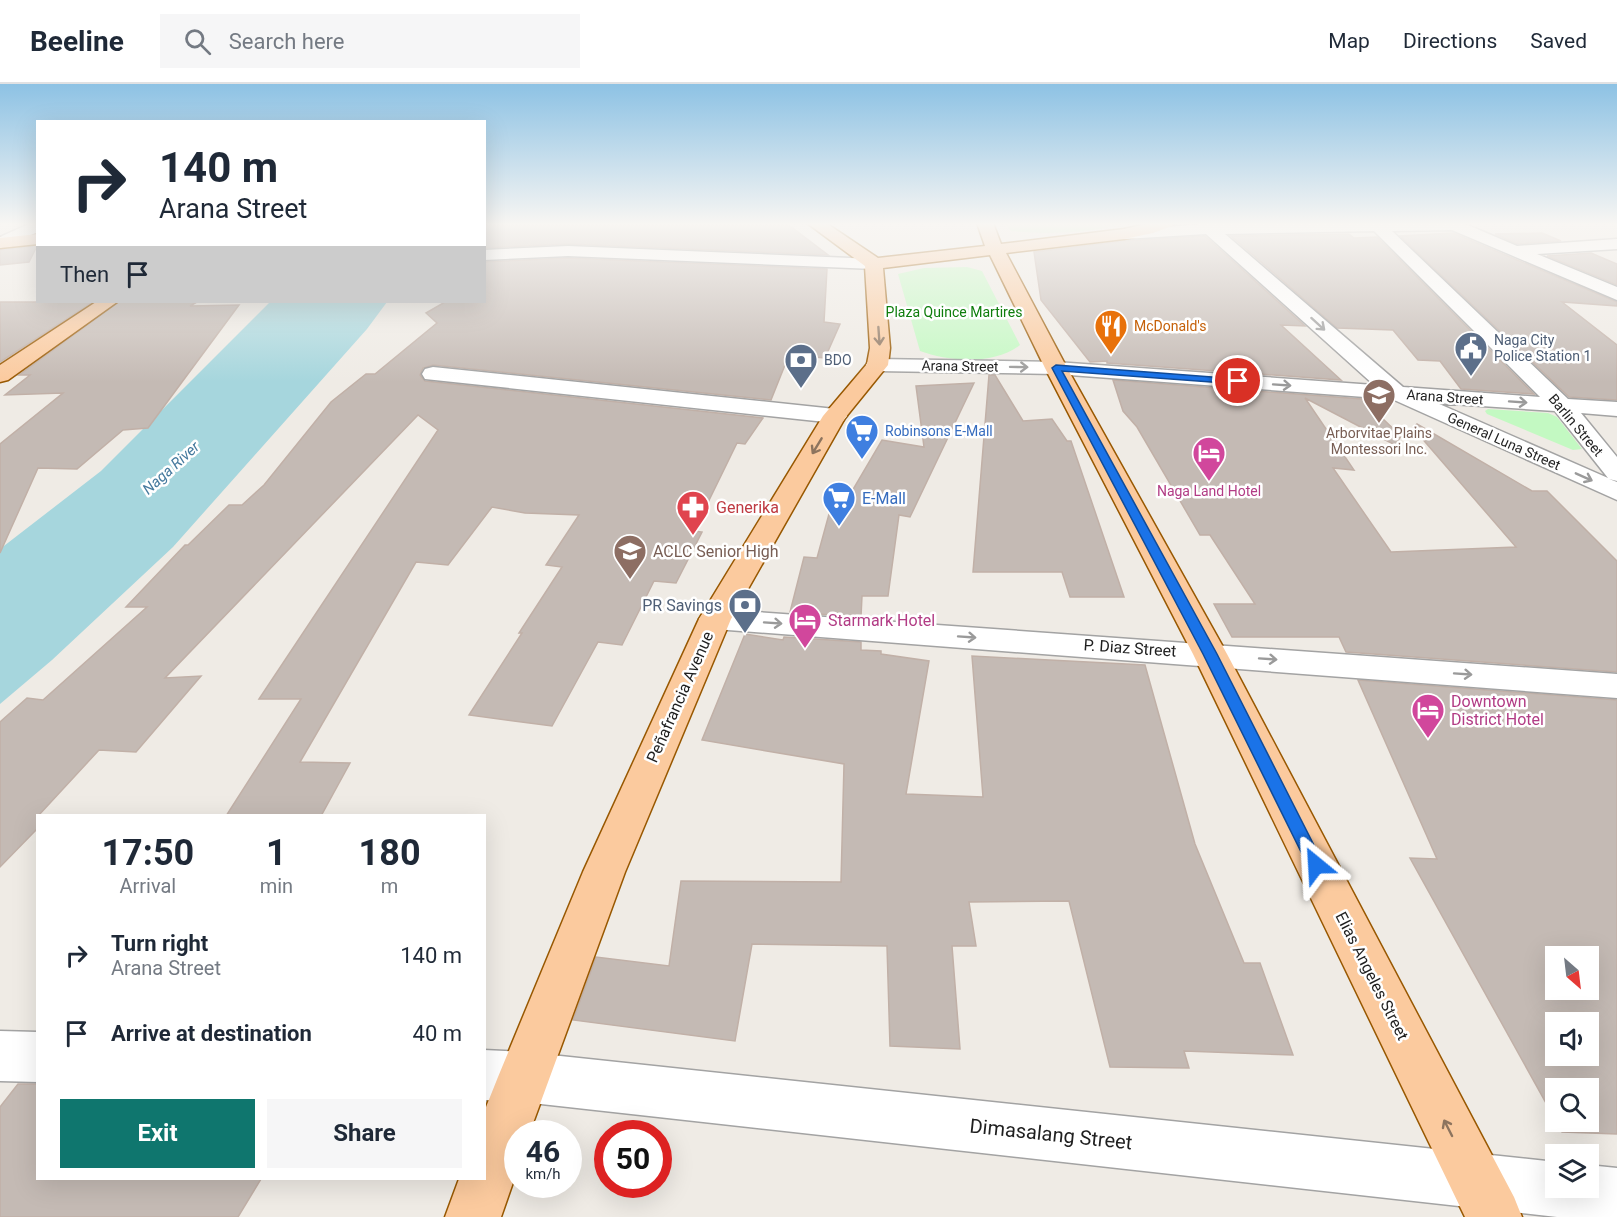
<!DOCTYPE html>
<html lang="en">
<head>
<meta charset="utf-8">
<style>
  :root { --surface:#fff; --page:#f6f6f7; --text:#1f2937; --muted:#747a83; --line:#e0e1e3; --accent:#0f766e }
  body { margin:0; font-family:Roboto,sans-serif; background:var(--page); color:var(--text); height:100vh; display:flex; flex-direction:column; font-size:22px; white-space:nowrap }
  * { box-sizing:border-box; margin:0 }
  p { font-size:20px; color:var(--muted) }
  .icon { flex:none; width:33px; height:33px; fill:none; stroke:currentColor; stroke-width:2; stroke-linecap:round; stroke-linejoin:round }
  .map { position:relative; flex:1; overflow:hidden }
  .sheet { position:absolute; left:36px; top:730px; width:450px; height:366px; display:flex; flex-direction:column; background:var(--surface); border-radius:0px; box-shadow:0 6px 24px #0002 }
  .sheet>* { flex:none }
  .hud { position:absolute; left:36px; top:36px; width:450px; height:183px; border-radius:0px; box-shadow:0 6px 24px #0002; background:#fff; color:var(--text); overflow:hidden }
  .needle { width:39px; rotate:152deg }
  .buttons { position:absolute; left:1545px; top:862px; display:grid; gap:12px }
  .buttons a { display:grid; place-items:center; width:54px; height:54px; border-radius:0px; background:var(--surface); box-shadow:0 6px 24px #0002; font-size:30px }
  .speed { position:absolute; left:504px; top:1036px; display:flex; gap:12px; font-size:30px; font-weight:700; text-align:center }
  .speed>* { display:grid; place-content:center; width:78px; height:78px; border-radius:50%; background:var(--surface); box-shadow:0 6px 24px #0002; line-height:1 }
  .speed small { font-size:15px; font-weight:400 }
  .speed .limit { border:9px solid #d22; background:#fff; color:#111 }
  .pin { position:absolute; display:grid; place-items:center; width:51px; height:51px; color:#fff; margin:-26px; border:3px solid #fff; border-radius:50%; box-shadow:0 2px 6px #0007 }
  .me { position:absolute; width:66px; margin:-33px; rotate:333deg; stroke-linejoin:round; filter:drop-shadow(0 0 4px #0008) }
  .turn { display:flex; align-items:center; gap:21px; height:126px; padding:0 24px; font-size:27px }
  .turn .icon { width:78px; height:78px; stroke-width:2.5 }
  .turn b { display:block; font-size:42px; line-height:51px }
  .then { display:flex; align-items:center; height:57px; padding:0 24px; background:#0003; gap:12px; font-size:22px }
  .eta { display:flex; justify-content:space-evenly; align-items:center; height:102px; text-align:center }
  .eta b { font-size:36px; font-weight:700; line-height:42px }
  .button { display:flex; gap:12px; margin-top:auto; padding:12px 24px }
  .button a { flex:1; height:69px; border-radius:0px; background:var(--accent); color:#fff; font-size:24px; font-weight:700; line-height:69px; text-align:center }
  .button a+a { background:var(--page); color:var(--text) }
  ul { padding:0; list-style:none }
  li { display:flex; align-items:center; gap:18px; height:78px; padding:0 24px }
  li div { flex:1 }
  li b { display:block; font-size:22px }
  li em { font-style:normal }
  header { display:flex; align-items:center; gap:36px; box-sizing:border-box; height:84px; padding:0 30px; background:var(--surface); border-bottom:2px solid var(--line) }
  header strong { font-size:28px }
  nav { display:flex; gap:33px; margin-inline-start:auto; font-size:21px }
  .search { width:420px; height:54px; background:var(--page); display:flex; align-items:center; gap:15px; box-sizing:border-box; padding:0 21px; border-radius:0px; color:var(--muted); font-size:22px }
  .map>svg:first-child { display:block }
  .park { fill:#c3f9c2 }
  .water { fill:#a6d6dd }
  .building { fill:#c4bab4; stroke:#c1b0a7; stroke-width:1.5; fill-rule:evenodd }
  .lines { fill:none; stroke-linecap:round; stroke-linejoin:round }
  .minor-casing { stroke:#a3a3a3; stroke-width:3 }
  .major-casing { stroke:#985801; stroke-width:3 }
  .minor { fill:#fff; fill-rule:evenodd }
  .major { fill:#fbca9e; fill-rule:evenodd }
  .oneway { stroke:#9a9a9a }
  .oneway2 { stroke:#8d745e }
  .route { fill:#1a73e8; stroke:#114b97; stroke-width:1.5 }
  .labels { text-anchor:middle; dominant-baseline:central; stroke-width:5; stroke-linejoin:round; paint-order:stroke }
  .far-park-label { font-size:14px; fill:#0e7d0c; stroke:#fff }
  .far-food-label { font-size:14px; fill:#c56008; stroke:#fff; text-anchor:start }
  .far-service-label { font-size:14px; fill:#4e5e75; stroke:#fff; text-anchor:start }
  .far-street-label { font-size:14px; fill:#1f1f1f; stroke:#fff }
  .far-shop-label { font-size:14px; fill:#366cbe; stroke:#fff; text-anchor:start }
  .far-education-label { font-size:14px; fill:#785e54; stroke:#fff }
  .far-hotel-label { font-size:14px; fill:#b23c85; stroke:#fff }
  .far-water-label { font-size:15px; font-style:italic; fill:#457a9e; stroke:#fff }
  .shop-label { font-size:16px; fill:#366cbe; stroke:#fff; text-anchor:start }
  .health-label { font-size:16px; fill:#be3a42; stroke:#fff; text-anchor:start }
  .education-label { font-size:16px; fill:#785e54; stroke:#fff; text-anchor:start }
  .service-label { font-size:16px; fill:#4e5e75; stroke:#fff; text-anchor:end }
  .hotel-label { font-size:16px; fill:#b23c85; stroke:#fff; text-anchor:start }
  .street-label { font-size:16px; fill:#1f1f1f; stroke:#fff }
  .near-street-label { font-size:20px; fill:#1f1f1f; stroke:#fff }
</style>
</head>
<body>
<header>
<strong>Beeline</strong>
<div class="search"><svg class="icon" aria-label="search" viewBox="0 0 24 24"><circle cx="10" cy="10" r="6"/><path d="M15 15l6 6"/></svg>Search here</div>
<nav><a>Map</a><a>Directions</a><a>Saved</a></nav>
</header>
<div class="map">
<svg width="1617" height="1133" viewBox="0 0 1617 1133">
  <rect width="100%" height="100%" fill="#efebe5"/>
  <path class="park" d="M1005,139H1126C1089,150 1049,150 1011,147Z
    M967,183L982,187L1020,261C995,281 949,278 920,267L898,190L924,184Z
    M1488,325L1548,329L1557,333L1582,365L1573,366L1487,330L1485,327Z"/>
  <path class="water" d="M270,218H387L367,245L173,463L52,576L0,620V465L101,387Z"/>
  <path class="building" d="M484,139H786L828,171L568,160L484,164Z
    M1453,149L1617,218V222L1562,218L1617,261V316L1569,313L1400,152Z
    M1542,149L1561,157L1517,160L1495,150Z
    M1349,150L1354,154L1377,153L1534,310L1461,305L1440,277L1418,276L1393,246L1337,244L1231,152Z
    M1205,152L1305,242L1281,241L1341,296L1107,279V277L1090,278L1041,216L1034,168L1124,157Z
    M37,162L29,178L0,181V166Z
    M1591,169L1617,180V201L1547,172Z
    M568,174L827,185L824,238L840,240L825,274L789,271L771,316L433,281L423,284L420,291L425,297L763,334L745,360L737,359L694,447L702,448L676,499L654,497L622,561L598,558L552,642L469,631L522,549H519L562,483L546,481L579,431L525,429L492,423L448,481L416,478L300,678L350,679L321,732H226L301,615H259L438,346L418,331L165,594L201,592L136,668L99,666L38,732V744L0,783V638L27,614L43,616L147,523H126L185,461H188L229,421H242L264,401L331,318L366,290H375L437,239L426,229L445,218H484V178Z
    M0,218H93L0,278Z
    M119,218H197L190,222L239,221L148,344L123,346L77,385L38,384L0,469V360L63,309L5,311L30,291H19Z
    M989,291H995L1023,337L1052,335L1067,357H1071L1124,513H1070L1062,488H973Z
    M1113,296L1362,315L1401,352L1395,361L1305,314L1354,386L1333,384L1391,468L1516,463L1413,344L1417,340L1532,407H1547L1617,477V588L1346,568L1339,553H1232L1214,520H1255L1210,451H1200L1137,343L1123,327Z
    M974,299L910,433L899,431L888,512H862L861,533L790,528L804,473L817,474L829,430L838,431L882,356L924,363L916,302Z
    M745,550L783,556L784,553L861,558V566L881,567V570L929,577L906,710L983,713L972,572L1145,581L1195,760L1244,879H1260L1293,971L1184,967L1189,984L1110,983L1069,817L969,818L976,862H952L960,965L890,962L887,862L752,860L735,957L573,936L596,873L669,882L681,797L841,798L844,680L702,656Z
    M1358,596L1617,616V1050L1562,1048L1556,1038H1588V1005H1556V1037L1410,774L1437,775ZM1556,873H1588V906H1556ZM1556,939H1588V972H1556Z
    M18,1000H38V1095H261L238,1133H0V1023Z"/>
  <g class="lines">
    <defs>
      <path id="minor" d="M31,139H38V148L0,164V153Z
        M1195,139H1463L1517,162L1617,155V165L1537,170L1617,203V216L1452,146L1392,147L1568,315L1617,318V332L1581,329L1617,373V397L1609,395L1617,398V416L1392,315L1056,290L877,287L869,286L866,281L869,276L877,275L1056,278L1374,301L1206,150L1124,155L1116,150L1124,145L1197,141ZM1374,147L1540,313L1403,303L1225,150ZM1437,319L1555,327L1608,394Z
        M568,162L874,175L880,176L883,180L880,184L874,185L568,172L484,176V166Z
        M433,283L835,325L843,327L847,332L843,337L835,339L425,295L422,290L425,285Z
        M715,525L1617,590V614L715,545L704,542L699,535L704,528Z
        M0,947L38,948V998L0,997Z
        M484,966L523,968L1556,1078V1104H1588V1081L1617,1084V1133H1557L523,1018L484,1016Z"/>
      <path id="major" d="M807,139H826L878,174L985,162L977,139H993L1001,160L1124,145L1151,139H1175L1172,142L1153,149L1124,155L1006,169L1067,284L1227,570L1514,1113L1522,1133H1465L1193,570L1045,284L990,171L883,184L890,264L888,281L845,334L731,535L625,788L529,1050H518V1084L501,1133H445L459,1095H484V1028L498,993L583,788L699,535L823,332L867,280L870,264L865,182Z
        M38,150V160L0,164V154Z
        M96,218H117L8,296L0,298V281Z"/>
    </defs>
    <use href="#minor" class="minor-casing"/>
    <use href="#major" class="major-casing"/>
    <use href="#minor" class="minor"/>
    <use href="#major" class="major"/>
  </g>
  <defs><path id="oneway-shaft" d="M-6 0H5M1.5-3L5.5 0L1.5 3" fill="none" stroke-width="1.6" stroke-linecap="round" stroke-linejoin="round" transform="scale(1.5)"/></defs>
  <g class="oneway">
    <use href="#oneway-shaft" transform="translate(1318 240) rotate(42)"/>
    <use href="#oneway-shaft" transform="translate(1019 283) rotate(1)"/>
    <use href="#oneway-shaft" transform="translate(1282 301) rotate(4)"/>
    <use href="#oneway-shaft" transform="translate(1518 318) rotate(4)"/>
    <use href="#oneway-shaft" transform="translate(1584 393) rotate(24)"/>
    <use href="#oneway-shaft" transform="translate(773 539) rotate(4)"/>
    <use href="#oneway-shaft" transform="translate(967 553) rotate(4)"/>
    <use href="#oneway-shaft" transform="translate(1268 575) rotate(4)"/>
    <use href="#oneway-shaft" transform="translate(1463 590) rotate(4)"/>
  </g>
  <g class="oneway2">
    <use href="#oneway-shaft" transform="translate(879 252) rotate(86)"/>
    <use href="#oneway-shaft" transform="translate(817 362) rotate(121)"/>
    <use href="#oneway-shaft" transform="translate(1448 1044) rotate(-117)"/>
  </g>
  <linearGradient id="sky" x2="0" y2="1"><stop stop-color="#8dc2e4"/><stop offset="0.47" stop-color="#f8f6f3"/><stop offset="1" stop-color="#f8f6f3" stop-opacity="0"/></linearGradient>
  <rect width="1617" height="298" fill="url(#sky)"/>
  <path class="route" d="M1056,281L1238,295L1242,297L1238,300L1062,287L1217,570L1324,781L1322,786L1316,788L1310,786L1203,570L1052,284Z"/>
  <defs>
    <symbol id="restaurant-pin" viewBox="-11 -11 22 30"><path d="M0 17L-7.5 6A9.5 9.5 0 1 1 7.5 6Z" fill="#e8710a" stroke="#fff"/><path d="M-5-6h1v4h1v-4h1v4h1v-4h1v5L-1.5 .5V6h-2V.5L-5-1ZM5-6V6H3V1.5H1.5Q1.5-4 5-6Z" fill="#fff"/></symbol>
    <symbol id="civic-pin" viewBox="-11 -11 22 30"><path d="M0 17L-7.5 6A9.5 9.5 0 1 1 7.5 6Z" fill="#5c6f8a" stroke="#fff"/><path d="M-.6-6.5H3V-4.5H.6V-3L4-1V1h2V6H-6V1h2V-1L-.6-3ZM-1.2 2.5V6h2.4V2.5Z" fill="#fff"/></symbol>
    <symbol id="bank-pin" viewBox="-11 -11 22 30"><path d="M0 17L-7.5 6A9.5 9.5 0 1 1 7.5 6Z" fill="#5c6f8a" stroke="#fff"/><path d="M-6-4H6V4H-6ZM0-2.3a2.3 2.3 0 1 0 0 4.6a2.3 2.3 0 1 0 0-4.6Z" fill="#fff"/></symbol>
    <symbol id="school-pin" viewBox="-11 -11 22 30"><path d="M0 17L-7.5 6A9.5 9.5 0 1 1 7.5 6Z" fill="#8d6e63" stroke="#fff"/><path d="M0-5L7-2L0 1L-7-2ZM-4 1L0 2.5L4 1V4Q0 6-4 4Z" fill="#fff"/></symbol>
    <symbol id="supermarket-pin" viewBox="-11 -11 22 30"><path d="M0 17L-7.5 6A9.5 9.5 0 1 1 7.5 6Z" fill="#3f7fe0" stroke="#fff"/><path d="M-6-5.5h2.5l.6 2H6L4.5 2H-2.5L-4.4-4H-6ZM-1.5 3.2a1.3 1.3 0 1 0 .1 0ZM3 3.2a1.3 1.3 0 1 0 .1 0Z" fill="#fff"/></symbol>
    <symbol id="hotel-pin" viewBox="-11 -11 22 30"><path d="M0 17L-7.5 6A9.5 9.5 0 1 1 7.5 6Z" fill="#d1479c" stroke="#fff"/><path d="M-6-4.5h1.5V1H6V5H4.5V3h-9V5H-6ZM-4 0a1.8 1.8 0 1 1 3.6 0ZM.5 0V-2.5h3Q6-2.5 6 0Z" fill="#fff"/></symbol>
    <symbol id="pharmacy-pin" viewBox="-11 -11 22 30"><path d="M0 17L-7.5 6A9.5 9.5 0 1 1 7.5 6Z" fill="#e0444e" stroke="#fff"/><path d="M-2-6h4v4h4v4h-4v4h-4v-4h-4v-4h4Z" fill="#fff"/></symbol>
  </defs>
  <g fill-rule="evenodd">
    <use href="#restaurant-pin" x="1092" y="223" width="38" height="52"/>
    <use href="#civic-pin" x="1452" y="245" width="38" height="52"/>
    <use href="#bank-pin" x="782" y="257" width="38" height="52"/>
    <use href="#school-pin" x="1360" y="292" width="38" height="52"/>
    <use href="#supermarket-pin" x="843" y="328" width="38" height="52"/>
    <use href="#hotel-pin" x="1190" y="350" width="38" height="52"/>
    <use href="#supermarket-pin" x="820" y="395" width="38" height="52"/>
    <use href="#pharmacy-pin" x="674" y="404" width="38" height="52"/>
    <use href="#school-pin" x="611" y="448" width="38" height="52"/>
    <use href="#bank-pin" x="726" y="502" width="38" height="52"/>
    <use href="#hotel-pin" x="786" y="517" width="38" height="52"/>
    <use href="#hotel-pin" x="1409" y="607" width="38" height="52"/>
  </g>
  <g class="labels">
    <g class="far-park-label">
      <text x="954" y="228">Plaza Quince Martires</text>
    </g>
    <g class="far-food-label">
      <text x="1134" y="242">McDonald's</text>
    </g>
    <g class="far-service-label">
      <text x="1494" y="256">Naga City<tspan x="1494" dy="16">Police Station 1</tspan></text>
      <text x="824" y="276">BDO</text>
    </g>
    <g class="far-street-label">
      <text transform="translate(960 282) rotate(1)">Arana Street</text>
      <text transform="translate(1445 313) rotate(4)">Arana Street</text>
      <text transform="translate(1576 341) rotate(50)">Barlin Street</text>
      <text transform="translate(1504 357) rotate(24)">General Luna Street</text>
    </g>
    <g class="far-shop-label">
      <text x="885" y="347">Robinsons E-Mall</text>
    </g>
    <g class="far-education-label">
      <text x="1379" y="349">Arborvitae Plains<tspan x="1379" dy="16">Montessori Inc.</tspan></text>
    </g>
    <g class="far-hotel-label">
      <text x="1209" y="407">Naga Land Hotel</text>
    </g>
    <g class="far-water-label">
      <text transform="translate(171 384) rotate(-42)">Naga River</text>
    </g>
    <g class="shop-label">
      <text x="862" y="414">E-Mall</text>
    </g>
    <g class="health-label">
      <text x="716" y="423">Generika</text>
    </g>
    <g class="education-label">
      <text x="653" y="467">ACLC Senior High</text>
    </g>
    <g class="service-label">
      <text x="722" y="521">PR Savings</text>
    </g>
    <g class="hotel-label">
      <text x="828" y="536">Starmark Hotel</text>
      <text x="1451" y="617">Downtown<tspan x="1451" dy="18">District Hotel</tspan></text>
    </g>
    <g class="street-label">
      <text transform="translate(1130 564) rotate(4)">P. Diaz Street</text>
      <text transform="translate(680 613) rotate(-66)">Peñafrancia Avenue</text>
      <text transform="translate(1372 892) rotate(63)">Elias Angeles Street</text>
    </g>
    <g class="near-street-label">
      <text transform="translate(1051 1050) rotate(6)">Dimasalang Street</text>
    </g>
  </g>
</svg>
<div class="buttons">
<a><svg class="needle" viewBox="-14 -14 28 28"><path d="M0-13l5 13h-10z" fill="#e53935"/><path d="M0 13l5-13h-10z" fill="#747a83"/></svg></a>
<a><svg class="icon" aria-label="sound" viewBox="0 0 24 24"><path d="M4 9h4l5-4v14l-5-4H4zM17 9q2 3 0 6"/></svg></a>
<a><svg class="icon" aria-label="search" viewBox="0 0 24 24"><circle cx="10" cy="10" r="6"/><path d="M15 15l6 6"/></svg></a>
<a><svg class="icon" aria-label="layers" viewBox="0 0 24 24"><path d="M12 4l9 5-9 5-9-5zM3 14l9 5 9-5"/></svg></a>
</div>
<div class="speed"><div>46<small>km/h</small></div><div class="limit">50</div></div>
<div class="pin" style="left:1238px;top:297px;background:#d93025"><svg class="icon" aria-label="arrive" viewBox="0 0 24 24"><path d="M6 21V4h12l-3 4 3 4H6"/></svg></div>
<svg class="me" style="left:1316px;top:781px" viewBox="-20 -20 40 40"><path d="M0-17L14 15 0 8-14 15z" fill="#1a73e8" stroke="#fff" stroke-width="4"/></svg>
<div class="hud">
<div class="turn"><svg class="icon" aria-label="right" viewBox="0 0 24 24"><path d="M7 20v-9h11M14 6l5 5-5 5"/></svg><div><b>140 m</b>Arana Street</div></div>
<div class="then">Then<svg class="icon" aria-label="arrive" viewBox="0 0 24 24"><path d="M6 21V4h12l-3 4 3 4H6"/></svg></div>
</div>
<section class="sheet">
<div class="eta">
<div><b>17:50</b><p>Arrival</p></div>
<div><b>1</b><p>min</p></div>
<div><b>180</b><p>m</p></div>
</div>
<ul>
<li><svg class="icon" aria-label="right" viewBox="0 0 24 24"><path d="M7 20v-9h11M14 6l5 5-5 5"/></svg><div><b>Turn right</b><p>Arana Street</p></div><em>140 m</em></li>
<li><svg class="icon" aria-label="arrive" viewBox="0 0 24 24"><path d="M6 21V4h12l-3 4 3 4H6"/></svg><div><b>Arrive at destination</b></div><em>40 m</em></li>
</ul>
<div class="button"><a>Exit</a><a>Share</a></div>
</section>
</div>
</body>
</html>
